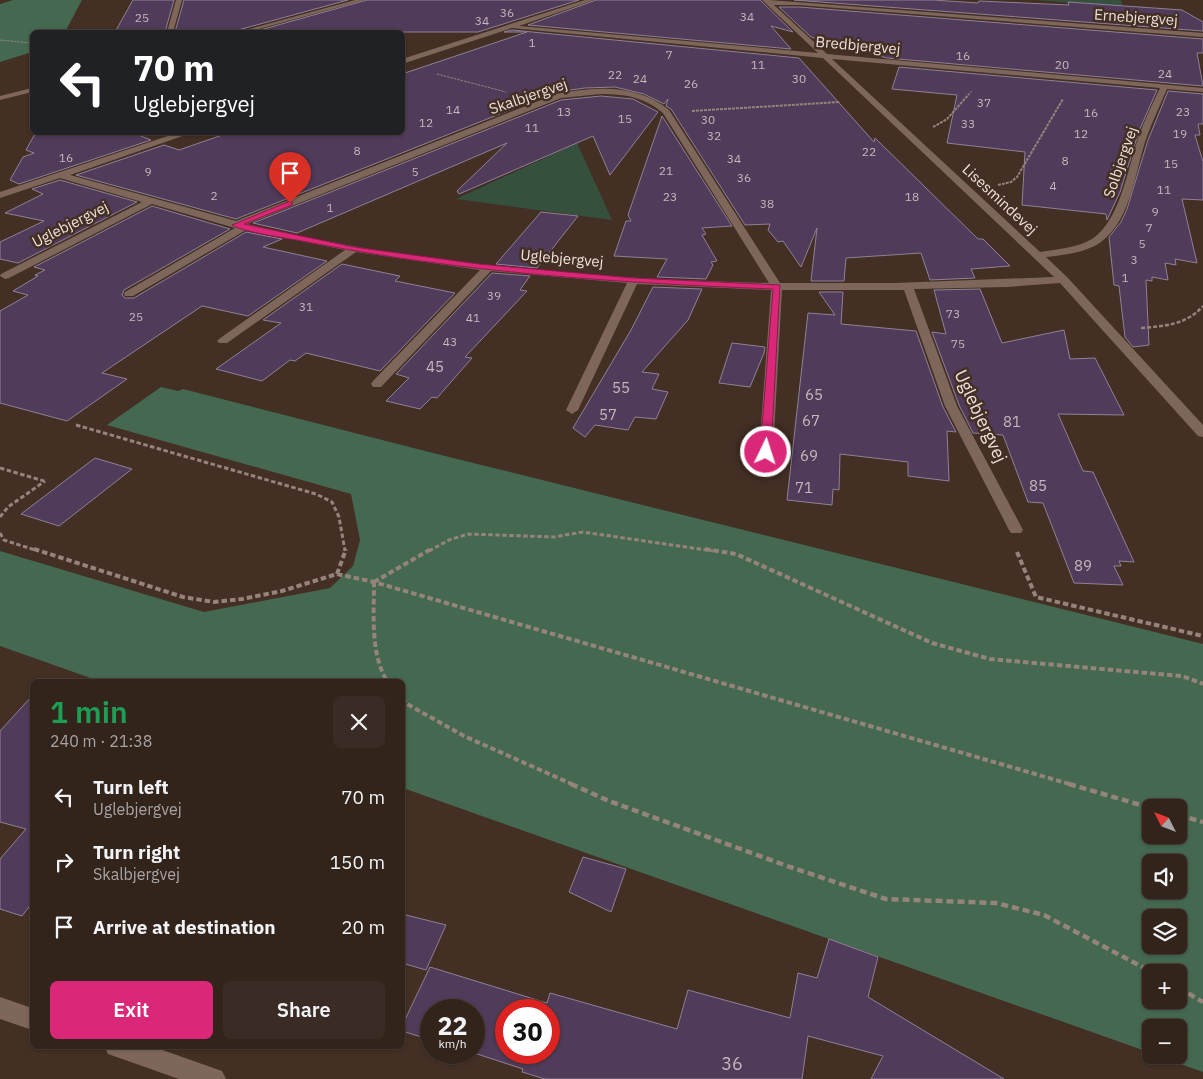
<!DOCTYPE html>
<html lang="en">
<head>
<meta charset="utf-8">
<style>
  :root { --surface:#32231b; --page:#3a2b24; --text:#f1f3f6; --muted:#a8a4a3; --line:#4d403a; --accent:#db2777 }
  body { margin:0; font-family:"IBM Plex Sans",sans-serif; background:var(--page); color:var(--text); height:100vh; display:flex; flex-direction:column; font-size:19px; white-space:nowrap }
  * { box-sizing:border-box; margin:0 }
  p { font-size:16px; color:var(--muted) }
  .icon { flex:none; width:28px; height:28px; fill:none; stroke:currentColor; stroke-width:2; stroke-linecap:round; stroke-linejoin:round }
  .map { position:relative; flex:1; overflow:hidden }
  .drawer { position:absolute; left:30px; top:679px; width:375px; height:370px; display:flex; flex-direction:column; background:var(--surface); border-radius:8px; box-shadow:0 1px 4px #0004,0 0 0 1px var(--line) }
  .drawer>* { flex:none }
  .hud { position:absolute; left:30px; top:30px; width:375px; height:105px; border-radius:8px; box-shadow:0 1px 4px #0004,0 0 0 1px var(--line); background:#202124; color:#fff; overflow:hidden }
  .needle { width:32px; rotate:312deg }
  .controls { position:absolute; left:1142px; top:799px; display:grid; gap:10px }
  .controls a { display:grid; place-items:center; width:45px; height:45px; border-radius:8px; background:var(--surface); box-shadow:0 1px 4px #0004,0 0 0 1px var(--line); font-size:25px }
  .speed { position:absolute; left:420px; top:999px; display:flex; gap:10px; font-size:25px; font-weight:700; text-align:center }
  .speed>* { display:grid; place-content:center; width:65px; height:65px; border-radius:50%; background:var(--surface); box-shadow:0 1px 4px #0004,0 0 0 1px var(--line); line-height:1 }
  .speed small { font-size:12px; font-weight:400 }
  .speed .limit { border:8px solid #d22; background:#fff; color:#111 }
  .pin { position:absolute; display:grid; place-items:center; width:42px; height:42px; color:#fff; margin:-51px -21px; border-radius:50% 50% 50% 0; rotate:-45deg; box-shadow:0 0 5px #0007 }
  .pin .icon { rotate:45deg }
  .me { position:absolute; width:55px; margin:-28px; rotate:4deg; stroke-linejoin:round; filter:drop-shadow(0 0 4px #0008) }
  .turn { display:flex; align-items:center; gap:18px; height:105px; padding:0 20px; font-size:22px }
  .turn .icon { width:65px; height:65px; stroke-width:2.5 }
  .turn b { display:block; font-size:35px; line-height:42px }
  .round { display:grid; place-items:center; flex:none; width:52px; height:52px; border-radius:8px; background:var(--page) }
  .headline { display:flex; align-items:center; justify-content:space-between; height:85px; padding:0 20px }
  h1 { font-size:30px; font-weight:600; line-height:38px; color:#1e9e55 }
  .button { display:flex; gap:10px; margin-top:auto; padding:10px 20px }
  .button a { flex:1; height:58px; border-radius:8px; background:var(--accent); color:#fff; font-size:20px; font-weight:600; line-height:58px; text-align:center }
  .button a+a { background:var(--page); color:var(--text) }
  ul { padding:0; list-style:none }
  li { display:flex; align-items:center; gap:15px; height:65px; padding:0 20px }
  li div { flex:1 }
  li b { display:block; font-size:19px }
  li em { font-style:normal }
  .map>svg:first-child { display:block }
  .green { fill:#35513e }
  .forest { fill:#446850; fill-rule:evenodd }
  .building { fill:#503b5a; stroke:#8f8196; fill-rule:evenodd }
  .lines { fill:none; stroke-linecap:round; stroke-linejoin:round }
  .path-far5 { stroke:#95847b; stroke-width:1; stroke-dasharray:2.5 1; stroke-linecap:butt }
  .path-far4 { stroke:#95847b; stroke-width:2; stroke-dasharray:3 1; stroke-linecap:butt }
  .path-far3 { stroke:#95847b; stroke-width:2.5; stroke-dasharray:4 2; stroke-linecap:butt }
  .path-far2 { stroke:#95847b; stroke-width:3; stroke-dasharray:4.5 2.5; stroke-linecap:butt }
  .path-far1 { stroke:#95847b; stroke-width:4; stroke-dasharray:5.5 3; stroke-linecap:butt }
  .path { stroke:#95847b; stroke-width:4.5; stroke-dasharray:7 4; stroke-linecap:butt }
  .minor { fill:#7e675a; fill-rule:evenodd }
  .route { fill:#db2777; stroke:#8e194d }
  .labels { text-anchor:middle; dominant-baseline:central; stroke-width:5; stroke-linejoin:round; paint-order:stroke }
  .far-number-label { font-size:12px; fill:#c6b8ba }
  .far-street-label { font-size:15px; fill:#eee1da; stroke:#432f24 }
  .number-label { font-size:15px; fill:#c6b8ba }
  .street-label { font-size:18px; fill:#eee1da; stroke:#432f24 }
  .near-number-label { font-size:18px; fill:#c6b8ba }
</style>
</head>
<body>
<div class="map">
<svg width="1203" height="1079" viewBox="0 0 1203 1079">
  <rect width="100%" height="100%" fill="#432f24"/>
  <path class="green" d="M1036,0H1121L1123,7Z
    M577,143L612,220L456,199Z"/>
  <path class="forest" d="M13,0H82L65,32H32V52L0,62V4Z
    M161,387L178,391L183,389L437,454L1203,644V1072L1155,1055H1179V1028H1151V1053L403,788L402,681H99L0,646V551L204,612L330,588L353,566L360,540L351,494L107,425ZM1151,808H1179V835H1151ZM1151,862H1179V890H1151ZM1151,918H1179V945H1151ZM1151,972H1179V1000H1151Z"/>
  <path class="building" d="M133,0H174L165,32H115Z
    M184,0H348L238,30L237,32H175Z
    M367,0H579L478,32H253Z
    M596,0H760L793,32L771,26L791,49L528,25Z
    M794,0H933L978,3L979,1L1069,5L1068,2L1182,10L1203,22V31Z
    M779,7H799L1203,39V53H1197L1203,86L887,58L811,37Z
    M512,30L799,58L874,142L875,138L978,239H983L1010,266L971,269L975,278L930,280L921,253L846,258L844,281H811L817,228L801,267L783,241L778,242L768,230L770,224L745,225L671,109L666,106L668,99L664,104L644,94L615,87L585,88L555,92L236,219L76,175L164,145L179,150L231,132H402V74L527,32H504Z
    M899,67L1157,90L1139,131L1120,192L1107,220L1106,214L1022,205L1025,152L947,143L957,95L892,89Z
    M1168,91L1203,94V124H1198L1200,135H1195L1203,162V200L1182,199L1197,263L1175,259L1176,265L1165,263L1168,280L1152,277V281L1146,280L1149,345L1133,347L1125,337L1119,286L1114,285L1109,237L1121,222L1127,209L1148,140Z
    M601,96L633,99L658,112L610,175L593,136L459,194L457,191L507,143L297,233L253,223L561,100Z
    M662,116L732,226L702,228L706,234L702,235L717,261L711,262L713,265L706,279L657,277L667,259L614,256L626,221H631L628,215Z
    M36,132H75L81,135L89,132H131L151,140L19,184L10,180L23,157L34,153L26,150Z
    M60,180L137,202L18,263L0,259V242L44,221L5,213L43,194L32,189Z
    M152,206L230,229L124,290L122,295L125,298H134L246,232L282,239L263,247L327,261L248,316L202,306L102,373L127,379L67,421L0,403V311L28,295L13,291L38,276L35,275L45,270L34,267Z
    M541,212L578,216L537,268L496,264Z
    M342,264L400,276L395,281L455,293L380,371L306,353L295,361L290,360L262,381L216,369L281,323L263,320Z
    M492,273L530,276L520,290L527,291L465,357L472,358L437,398L432,397L420,409L386,401L409,378L396,374Z
    M653,287L702,289L688,320L642,372L659,374L652,389L668,392L656,419L635,417L628,430L595,425L585,437L573,428L631,330Z
    M980,289L1002,343L1064,330L1070,359L1095,358L1124,415L1058,414L1083,471L1093,472L1134,562L1119,561L1121,566H1114L1123,585L1074,583L1043,503L1028,502L1003,435L973,433L959,405L932,332L946,334L934,290Z
    M819,292H843L841,324L916,331L943,407L956,432L947,431L949,481L908,476V462L840,454L839,490L833,489L832,505L787,500L808,313L835,315Z
    M732,343L765,347L764,353L750,387L719,383Z
    M95,458L132,469L59,526L21,514Z
    M32,696V903L22,916L0,909V859L26,829L0,822V731Z
    M583,857L626,869L611,912L569,892Z
    M402,914L446,925L426,970L402,963Z
    M829,939L878,957L868,997L1004,1079H871L883,1056L808,1036L802,1079H545L522,1072L523,1069L471,1052H474V1010H431V1040L402,1031V1026L430,967L547,1003L550,993L677,1029L688,990L790,1018L798,973L817,978ZM506,1010H549V1052H506Z"/>
  <g class="lines">
    <path class="path-far5" d="M0,40L32,43
      M437,74L506,92
      M968,95L972,91"/>
    <path class="path-far4" d="M692,111L840,102
      M933,127L947,119L969,94
      M998,185L1011,182L1017,177L1063,99"/>
    <path class="path-far3" d="M1141,328C1165,326 1186,325 1203,306"/>
    <path class="path-far2" d="M76,425L316,494L332,502L339,517L345,551
      M0,468L44,481
      M0,517L8,507L45,481
      M0,533L4,540L38,551
      M429,551L449,540L468,534L554,537L583,532L713,551"/>
    <path class="path-far1" d="M34,549L183,597L214,602L242,599L282,591L337,574L374,582L1073,785
      M705,549L736,554L932,643L990,659L1182,676L1203,684
      M1017,552L1036,597L1203,636
      M337,574L346,549
      M374,582L431,549
      M374,582C374,614 370,653 387,681
      M402,698L407,704L464,736L574,785"/>
    <path class="path" d="M571,784L609,801L790,867L886,899L996,903L1044,915L1152,972
      M1069,784L1151,808
      M1179,815L1203,822
      M1179,988L1203,1002"/>
    <path class="minor" d="M176,0H182L173,32H167Z
      M355,0H365L248,32H239Z
      M585,0H594L519,26L818,53L762,0H769L1203,33V37L799,5H774L827,54L1203,88V92L1167,89C1160,105 1152,122 1146,139C1135,172 1131,220 1101,242C1086,253 1063,255 1046,257L1067,277L1203,425V437L1198,436L1060,283L1007,287L914,289L957,406L1023,530L1021,533H1011L1009,530L945,406L904,290H782L773,452L766,456L759,452L771,290L637,284L578,410L572,414L566,410L627,283L491,271L381,387H373L371,384L373,381L480,270L356,252L227,343H219L217,341L219,339L345,250L246,230L133,296H125L124,294L125,292L235,228L152,204L9,278L5,279L0,276L1,274L142,202L60,178L0,198V192L180,132H194L70,175L236,221L556,94C594,86 638,84 669,110L780,283H895L1054,277L823,58L512,28L402,64V59ZM832,59L1160,88C1152,105 1144,121 1138,138C1128,168 1120,221 1092,239C1077,248 1057,249 1040,252ZM601,94C625,94 644,97 663,113L769,283C594,279 417,265 247,224L561,98Z
      M32,88V92L0,100V96Z
      M0,997L32,1008V1030L0,1019Z
      M104,1046H151L222,1071L226,1079H179L108,1054Z"/>
  </g>
  <path class="route" d="M290,201L292,202V205L244,224L354,247L479,264L633,278L780,285L771,452L766,455L760,452L773,289C615,283 457,272 302,241C286,238 242,232 232,225Z"/>
  <g class="labels">
    <g class="far-number-label">
      <text x="507" y="12">36</text>
      <text x="747" y="16">34</text>
      <text x="142" y="17">25</text>
      <text x="482" y="20">34</text>
      <text x="532" y="42">1</text>
      <text x="669" y="54">7</text>
      <text x="963" y="55">16</text>
      <text x="758" y="64">11</text>
      <text x="1062" y="64">20</text>
      <text x="1165" y="73">24</text>
      <text x="615" y="74">22</text>
      <text x="640" y="78">24</text>
      <text x="799" y="78">30</text>
      <text x="691" y="83">26</text>
      <text x="984" y="102">37</text>
      <text x="453" y="109">14</text>
      <text x="564" y="111">13</text>
      <text x="1183" y="111">23</text>
      <text x="1091" y="112">16</text>
      <text x="625" y="118">15</text>
      <text x="708" y="119">30</text>
      <text x="426" y="122">12</text>
      <text x="968" y="123">33</text>
      <text x="532" y="127">11</text>
      <text x="1081" y="133">12</text>
      <text x="1180" y="133">19</text>
      <text x="714" y="135">32</text>
      <text x="357" y="150">8</text>
      <text x="869" y="151">22</text>
      <text x="66" y="157">16</text>
      <text x="734" y="158">34</text>
      <text x="1065" y="160">8</text>
      <text x="1171" y="163">15</text>
      <text x="666" y="170">21</text>
      <text x="148" y="171">9</text>
      <text x="415" y="171">5</text>
      <text x="744" y="177">36</text>
      <text x="1053" y="185">4</text>
      <text x="1164" y="189">11</text>
      <text x="214" y="195">2</text>
      <text x="670" y="196">23</text>
      <text x="912" y="196">18</text>
      <text x="767" y="203">38</text>
      <text x="330" y="207">1</text>
      <text x="1155" y="211">9</text>
      <text x="1149" y="227">7</text>
      <text x="1142" y="243">5</text>
      <text x="1134" y="259">3</text>
      <text x="1125" y="277">1</text>
      <text x="494" y="295">39</text>
      <text x="306" y="306">31</text>
      <text x="953" y="313">73</text>
      <text x="136" y="316">25</text>
      <text x="473" y="317">41</text>
      <text x="450" y="341">43</text>
      <text x="958" y="343">75</text>
    </g>
    <g class="far-street-label">
      <text transform="translate(1136 17) rotate(4)">Ernebjergvej</text>
      <text transform="translate(858 45) rotate(5)">Bredbjergvej</text>
      <text transform="translate(528 96) rotate(-19)">Skalbjergvej</text>
      <text transform="translate(1120 162) rotate(-71)">Solbjergvej</text>
      <text transform="translate(1000 199) rotate(43)">Lisesmindevej</text>
      <text transform="translate(70 224) rotate(-27)">Uglebjergvej</text>
      <text transform="translate(562 258) rotate(5)">Uglebjergvej</text>
    </g>
    <g class="number-label">
      <text x="435" y="366">45</text>
      <text x="621" y="387">55</text>
      <text x="814" y="394">65</text>
      <text x="608" y="414">57</text>
      <text x="811" y="420">67</text>
      <text x="1012" y="421">81</text>
      <text x="809" y="455">69</text>
      <text x="1038" y="485">85</text>
      <text x="804" y="487">71</text>
      <text x="1083" y="565">89</text>
    </g>
    <g class="street-label">
      <text transform="translate(981 416) rotate(65)">Uglebjergvej</text>
    </g>
    <g class="near-number-label">
      <text x="732" y="1063">36</text>
    </g>
  </g>
</svg>
<div class="controls">
<a><svg class="needle" viewBox="-14 -14 28 28"><path d="M0-13l5 13h-10z" fill="#e53935"/><path d="M0 13l5-13h-10z" fill="#a8a4a3"/></svg></a>
<a><svg class="icon" aria-label="sound" viewBox="0 0 24 24"><path d="M4 9h4l5-4v14l-5-4H4zM17 9q2 3 0 6"/></svg></a>
<a><svg class="icon" aria-label="layers" viewBox="0 0 24 24"><path d="M12 4l9 5-9 5-9-5zM3 14l9 5 9-5"/></svg></a>
<a>+</a>
<a>−</a>
</div>
<div class="speed"><div>22<small>km/h</small></div><div class="limit">30</div></div>
<div class="pin" style="left:290px;top:203px;background:#d93025"><svg class="icon" aria-label="arrive" viewBox="0 0 24 24"><path d="M6 21V4h12l-3 4 3 4H6"/></svg></div>
<svg class="me" style="left:766px;top:452px" viewBox="-20 -20 40 40"><circle r="17" fill="#db2777" stroke="#fff" stroke-width="3"/><path d="M0-11L8 9 0 5-8 9z" fill="#fff"/></svg>
<div class="hud">
<div class="turn"><svg class="icon" aria-label="left" viewBox="0 0 24 24"><path d="M17 20v-9H6M10 6l-5 5 5 5"/></svg><div><b>70 m</b>Uglebjergvej</div></div>
</div>
<section class="drawer">
<div class="headline"><div><h1>1 min</h1><p>240 m · 21:38</p></div><a class="round"><svg class="icon" aria-label="close" viewBox="0 0 24 24"><path d="M6 6l12 12M18 6L6 18"/></svg></a></div>
<ul>
<li><svg class="icon" aria-label="left" viewBox="0 0 24 24"><path d="M17 20v-9H6M10 6l-5 5 5 5"/></svg><div><b>Turn left</b><p>Uglebjergvej</p></div><em>70 m</em></li>
<li><svg class="icon" aria-label="right" viewBox="0 0 24 24"><path d="M7 20v-9h11M14 6l5 5-5 5"/></svg><div><b>Turn right</b><p>Skalbjergvej</p></div><em>150 m</em></li>
<li><svg class="icon" aria-label="arrive" viewBox="0 0 24 24"><path d="M6 21V4h12l-3 4 3 4H6"/></svg><div><b>Arrive at destination</b></div><em>20 m</em></li>
</ul>
<div class="button"><a>Exit</a><a>Share</a></div>
</section>
</div>
</body>
</html>
